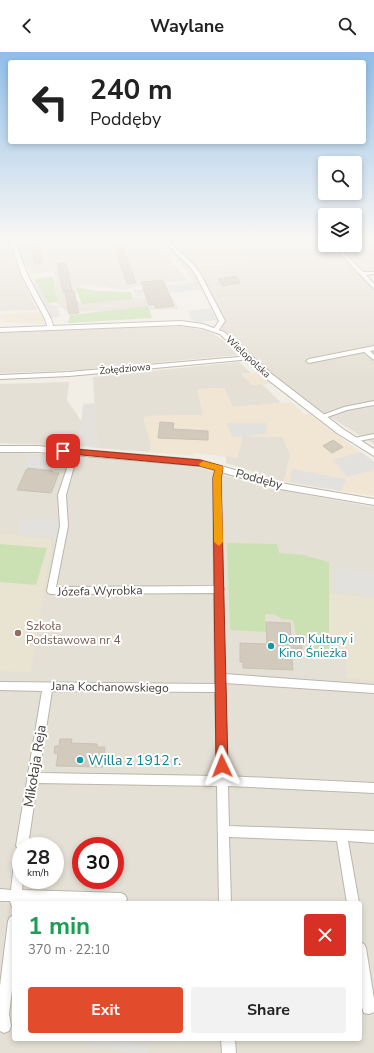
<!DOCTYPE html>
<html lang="en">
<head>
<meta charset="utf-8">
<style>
  :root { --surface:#fff; --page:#f2f2f2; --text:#222; --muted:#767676; --accent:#e24b2c }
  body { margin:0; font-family:"Nunito Sans",sans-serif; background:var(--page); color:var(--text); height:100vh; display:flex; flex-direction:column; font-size:15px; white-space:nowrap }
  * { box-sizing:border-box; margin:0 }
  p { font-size:13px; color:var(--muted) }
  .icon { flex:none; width:22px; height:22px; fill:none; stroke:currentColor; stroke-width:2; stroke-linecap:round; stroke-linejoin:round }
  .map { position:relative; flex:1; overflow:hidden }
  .details { position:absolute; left:12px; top:849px; width:350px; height:140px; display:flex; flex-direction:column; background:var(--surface); border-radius:4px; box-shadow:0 2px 6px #0003 }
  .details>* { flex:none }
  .banner { position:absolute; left:8px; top:8px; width:358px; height:84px; border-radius:4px; box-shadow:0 2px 6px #0003; background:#fff; color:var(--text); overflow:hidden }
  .buttons { position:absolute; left:318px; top:104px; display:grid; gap:8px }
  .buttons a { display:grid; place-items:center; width:44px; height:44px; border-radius:4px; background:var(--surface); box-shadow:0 2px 6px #0003; font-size:20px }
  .speed { position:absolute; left:12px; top:785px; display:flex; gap:8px; font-size:20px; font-weight:700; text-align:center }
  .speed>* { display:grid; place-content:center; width:52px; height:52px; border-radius:50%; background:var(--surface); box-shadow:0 2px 6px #0003; line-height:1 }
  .speed small { font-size:10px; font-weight:400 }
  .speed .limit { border:6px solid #d22; background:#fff; color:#111 }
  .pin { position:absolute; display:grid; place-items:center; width:34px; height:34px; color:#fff; margin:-17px; border-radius:8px; box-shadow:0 2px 6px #0006 }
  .me { position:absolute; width:44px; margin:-22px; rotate:358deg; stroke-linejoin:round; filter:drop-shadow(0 0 3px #0008) }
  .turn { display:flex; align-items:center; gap:14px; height:84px; padding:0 16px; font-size:18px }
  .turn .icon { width:52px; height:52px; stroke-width:2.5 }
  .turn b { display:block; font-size:28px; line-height:34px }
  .round { display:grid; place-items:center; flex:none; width:42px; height:42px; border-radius:4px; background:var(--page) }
  .headline { display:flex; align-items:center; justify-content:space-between; height:68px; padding:0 16px }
  h1 { font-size:24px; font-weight:700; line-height:30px; color:#1e9e55 }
  .primary-button { display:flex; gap:8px; margin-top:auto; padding:8px 16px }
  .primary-button a { flex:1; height:46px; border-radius:4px; background:var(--accent); color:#fff; font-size:16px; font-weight:700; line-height:46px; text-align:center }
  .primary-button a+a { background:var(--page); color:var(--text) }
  header { display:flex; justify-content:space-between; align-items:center; height:52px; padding:0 16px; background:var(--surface); font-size:18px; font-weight:700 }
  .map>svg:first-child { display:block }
  .residential { fill:#e5e0d5; fill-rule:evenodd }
  .commercial { fill:#f1e5d4 }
  .industrial { fill:#e4e0db }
  .education { fill:#e9e3d2 }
  .green { fill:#cce1b3 }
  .parking { fill:#e3e1de }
  .building { fill:#d1cabd; stroke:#cbc2b1 }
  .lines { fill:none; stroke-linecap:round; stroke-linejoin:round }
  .minor-casing { stroke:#bcb6aa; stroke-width:2 }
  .tertiary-casing { stroke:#bcb6aa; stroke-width:2 }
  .minor { fill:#fff; fill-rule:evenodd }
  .tertiary { fill:#fff; fill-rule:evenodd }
  .route { fill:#e24b2c; stroke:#93311d }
  .slow { fill:#f59e0b }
  .education-dot { fill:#8d6e63; stroke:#fff; stroke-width:1.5 }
  .culture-dot { fill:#0f9aa8; stroke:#fff; stroke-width:1.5 }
  .labels { text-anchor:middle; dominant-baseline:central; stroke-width:4; stroke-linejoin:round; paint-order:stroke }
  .far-street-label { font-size:10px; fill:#433e36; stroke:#fff }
  .street-label { font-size:12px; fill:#433e36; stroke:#fff }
  .education-label { font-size:12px; fill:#785e54; stroke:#fff; text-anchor:start }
  .culture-label { font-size:12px; fill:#0d838f; stroke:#fff; text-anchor:start }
  .near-culture-label { font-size:14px; fill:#0d838f; stroke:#fff; text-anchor:start }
  .near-street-label { font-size:14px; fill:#433e36; stroke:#fff }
</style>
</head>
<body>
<header><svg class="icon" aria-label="back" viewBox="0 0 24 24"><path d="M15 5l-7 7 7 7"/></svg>Waylane<svg class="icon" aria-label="search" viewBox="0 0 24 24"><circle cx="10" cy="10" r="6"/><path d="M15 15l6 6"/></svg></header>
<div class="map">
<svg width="374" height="1001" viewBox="0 0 374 1001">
  <rect width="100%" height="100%" fill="#f1eee6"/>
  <path class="residential" d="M0,188H154L188,229L139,233L125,238L91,233L75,235V250L171,243L179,257L69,260L58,254L54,219L31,222L9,190L19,221L37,258L0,259Z
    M162,188H325V193H334L374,234V392L296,344L222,281L220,263Z
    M355,188H374V218L365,219L339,193H355Z
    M151,275H185L208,279L223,288L238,303L78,318L0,321V281Z
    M239,310L251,321L242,322L252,333L262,332L281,351L233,355L224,336L197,337L204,363L149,364L144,366L151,393L149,400L97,396L93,325Z
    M69,330L67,348L82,370L79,394L0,391V332Z
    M242,384L283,385L290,403L284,430L226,411V404L238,405Z
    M0,400L67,403L194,414L263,435L374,455V1001H0ZM21,794H55V828H21ZM81,794H115V828H81ZM14,851H360V987H14Z"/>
  <path class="commercial" d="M38,260L45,270L43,272L5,270L0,266V263L9,261Z
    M257,321L270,332L252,333L241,323Z
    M224,336L233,355L291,350L305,363L309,362L374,410V444L284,430L290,403L282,385L242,384L238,406L193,401L194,404L149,400L151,393L143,366L149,364L203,363L197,337Z"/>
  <path class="industrial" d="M96,351L97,396L79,394L83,352Z"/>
  <path class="education" d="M206,188H256L261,195L239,198L247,209L199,216L185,200L211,196Z
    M0,482L50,487L52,490L31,618L28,620L0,619Z
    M329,541L374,546V629L347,626L345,601L329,600Z"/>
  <path class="green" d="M53,224L58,250L48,251L34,227Z
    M75,235L96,239L131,240L133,247L82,252Z
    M148,254L152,266L68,271L70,263Z
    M227,491L277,492L279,501L303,503L329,510V600L308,598L307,584L296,583L293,568L281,567V566L278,565L277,563L265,562L266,580L230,578Z
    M0,492L47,496L36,533L0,530Z"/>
  <path class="parking" d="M171,200L174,205L142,209L139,204Z
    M196,230L201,237L136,245L133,238L143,237V236Z
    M30,231H37L48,251L54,254H58L60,264L51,266Z
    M210,256L217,268L200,270L192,268L188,259Z
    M374,353V356L345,362L333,367L330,364L352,357Z
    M227,371H266L267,382L232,385Z
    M361,400L374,410V418L347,425L333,408Z
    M28,403L65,407L60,418L23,415Z
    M292,417L346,427L341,439L290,430Z
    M23,467L60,469L55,485L18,482Z
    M336,515L374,521V544L336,539Z
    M82,987H122L149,994L147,1001H128L82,989Z"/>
  <path class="building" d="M38,191L43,211L35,212L30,192Z
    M123,195L136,231L127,232L115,196Z
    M66,211L72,239L63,240L57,212Z
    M236,224L240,231L222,234L218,227Z
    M163,228L174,254L156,256L154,252L149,253L141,230Z
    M74,239L79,261L69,262L65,240Z
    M160,370L174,371L173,377L208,379V388L158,386Z
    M333,388L343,395L332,401L323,394Z
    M28,416L53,419L52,421H59L51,441L17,438L26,418Z
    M266,570L290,571L291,584H301L302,597L291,596L293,618L243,616V610H240V591L267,592Z
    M60,687H72L71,691L97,692V695H105L103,715L56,714L58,702L54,701L55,694H59Z"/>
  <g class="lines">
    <defs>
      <path id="minor" d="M10,188H14L28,224L51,267L54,277L53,278L48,277L45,267L22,224Z
        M162,188H167L193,212L201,223L225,269L218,279L213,278L219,269L196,223L189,214Z
        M332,193H337L363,220H374V222L366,223L374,232V237Z
        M374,294V298L370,299L374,303V308L364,300L309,311L306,309L309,307Z
        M250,304L252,305V307L69,324L0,327V323L69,320Z
        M374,349V353L347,358L322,367L319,365L320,364L344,355Z
        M374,382V386L354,390L351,388L354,386Z
        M73,398H77L78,400L66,443L68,474L56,535L214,534L213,426L216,414H222L223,416L221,426L223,534L224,537L223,539L224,622L374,633V641L225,631L227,724L374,731V741L228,734L229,774L374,779V791L348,789L359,851H347L337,789L229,785L231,851H219L217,734L37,731L28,794H21V828H23L22,838L121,841L125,843L127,847L125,851L22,850V851H14V856L12,855L10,849H0V837L11,838L15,803L17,799L19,798L16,794L42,639L0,638V630L215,632L214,541L51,542L48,541L47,539L60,474L58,443ZM52,639L215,640L217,724L39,721Z
        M14,863V922L9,962L11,974L9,979L4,981L0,979V934L8,869L10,865Z
        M360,890L364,892L366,896L374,947V960L369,962L364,961C356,941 360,911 360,890Z
        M221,987H235L236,1001H222Z"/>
      <path id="tertiary" d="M181,269L203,272L224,280L273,323L343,377L374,397V404L337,381L267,327L220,282L202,276L181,273L0,280V276Z
        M0,394H38L200,408L280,431L374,447V453L280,437L200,414L38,400H0Z"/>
    </defs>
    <use href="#minor" class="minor-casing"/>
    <use href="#tertiary" class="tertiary-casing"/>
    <use href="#minor" class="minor"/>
    <use href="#tertiary" class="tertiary"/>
  </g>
  <linearGradient id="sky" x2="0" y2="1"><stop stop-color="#8fbee8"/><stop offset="0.57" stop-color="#f9f7f4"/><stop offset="1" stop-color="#f9f7f4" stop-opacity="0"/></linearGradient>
  <rect width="374" height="328" fill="url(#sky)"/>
  <path class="route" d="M63,396L200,408L222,414L223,416L221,426L228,714L226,718L222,719L218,718L216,714L213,426L215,418L200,414L60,401V397Z"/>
  <path class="slow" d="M203,409L222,414L223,416L221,426L223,490L219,494L214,490L213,426L215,418L200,414L199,412Z"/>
  <circle class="education-dot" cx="18" cy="581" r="4"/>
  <g class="culture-dot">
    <circle cx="271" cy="594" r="4"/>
    <circle cx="80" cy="708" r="4"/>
  </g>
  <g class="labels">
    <g class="far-street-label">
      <text transform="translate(248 305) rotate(43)">Wielopolska</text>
      <text transform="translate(125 317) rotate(-5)">Żołędziowa</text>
    </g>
    <g class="street-label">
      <text transform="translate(259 427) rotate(15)">Poddęby</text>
      <text transform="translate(100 539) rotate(-1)">Józefa Wyrobka</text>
      <text transform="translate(110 635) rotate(1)">Jana Kochanowskiego</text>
    </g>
    <g class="education-label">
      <text x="26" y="574">Szkoła<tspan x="26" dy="14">Podstawowa nr 4</tspan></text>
    </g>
    <g class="culture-label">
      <text x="279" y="587">Dom Kultury i<tspan x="279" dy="14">Kino Śnieżka</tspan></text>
    </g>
    <g class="near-culture-label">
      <text x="88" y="708">Willa z 1912 r.</text>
    </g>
    <g class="near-street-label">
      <text transform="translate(35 714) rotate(-81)">Mikołaja Reja</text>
    </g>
  </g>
</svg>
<div class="buttons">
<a><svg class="icon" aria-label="search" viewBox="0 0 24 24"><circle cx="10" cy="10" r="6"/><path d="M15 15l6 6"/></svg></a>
<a><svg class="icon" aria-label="layers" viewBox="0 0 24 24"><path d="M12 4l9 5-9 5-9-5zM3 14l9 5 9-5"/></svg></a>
</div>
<div class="speed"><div>28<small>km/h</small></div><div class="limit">30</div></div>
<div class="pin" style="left:63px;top:399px;background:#d93025"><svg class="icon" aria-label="arrive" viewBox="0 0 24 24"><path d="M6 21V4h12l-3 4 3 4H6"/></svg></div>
<svg class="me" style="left:222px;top:714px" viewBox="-20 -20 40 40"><path d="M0-17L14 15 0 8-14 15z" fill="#e24b2c" stroke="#fff" stroke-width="4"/></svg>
<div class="banner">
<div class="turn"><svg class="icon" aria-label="left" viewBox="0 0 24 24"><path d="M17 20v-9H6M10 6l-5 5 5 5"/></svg><div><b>240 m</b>Poddęby</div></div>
</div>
<section class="details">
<div class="headline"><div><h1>1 min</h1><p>370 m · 22:10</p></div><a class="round" style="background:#d93025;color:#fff"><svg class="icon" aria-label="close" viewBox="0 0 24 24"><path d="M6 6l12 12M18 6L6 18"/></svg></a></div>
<div class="primary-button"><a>Exit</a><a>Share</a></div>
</section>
</div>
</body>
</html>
